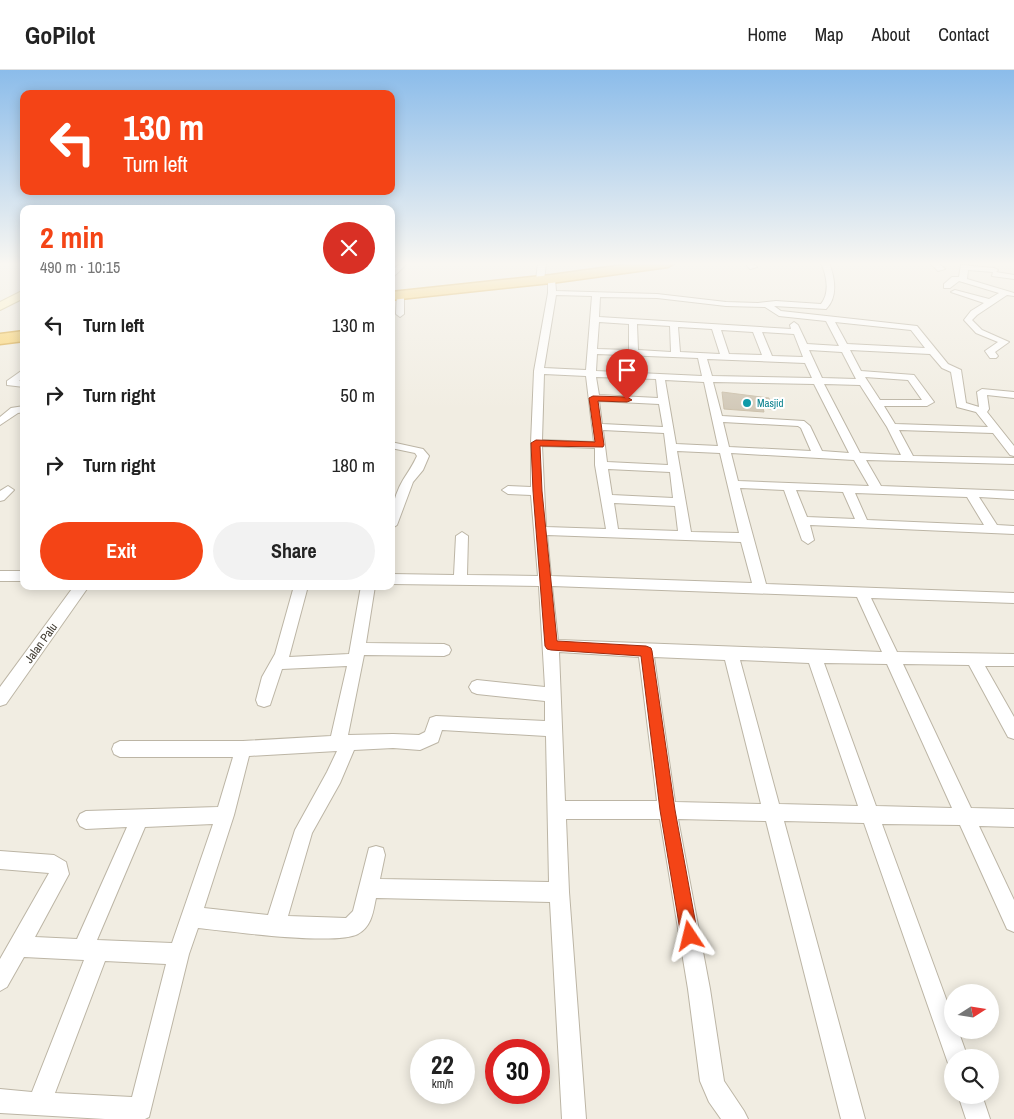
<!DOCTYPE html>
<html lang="en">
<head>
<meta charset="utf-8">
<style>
  :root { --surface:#fff; --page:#f2f2f2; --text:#222; --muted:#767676; --line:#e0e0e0; --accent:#f44416 }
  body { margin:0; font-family:"Archivo Narrow",sans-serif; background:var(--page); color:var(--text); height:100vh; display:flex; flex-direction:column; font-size:19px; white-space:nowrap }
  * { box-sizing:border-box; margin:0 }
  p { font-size:16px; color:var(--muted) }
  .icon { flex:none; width:28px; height:28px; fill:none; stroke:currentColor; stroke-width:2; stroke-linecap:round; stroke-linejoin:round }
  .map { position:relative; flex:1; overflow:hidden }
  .sheet { position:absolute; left:20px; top:135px; width:375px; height:385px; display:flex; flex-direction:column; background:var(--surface); border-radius:10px; box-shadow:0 2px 12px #0003 }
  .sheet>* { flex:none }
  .top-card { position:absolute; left:20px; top:20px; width:375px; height:105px; border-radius:10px; box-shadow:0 2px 12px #0003; background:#f44416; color:#fff; overflow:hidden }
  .needle { width:32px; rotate:78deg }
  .controls { position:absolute; left:944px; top:914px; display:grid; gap:10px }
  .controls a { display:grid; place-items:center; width:55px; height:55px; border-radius:50%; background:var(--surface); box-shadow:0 2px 12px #0003; font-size:25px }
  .speed { position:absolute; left:410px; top:969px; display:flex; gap:10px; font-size:25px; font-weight:700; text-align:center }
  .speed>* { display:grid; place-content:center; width:65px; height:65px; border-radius:50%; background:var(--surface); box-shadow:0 2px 12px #0003; line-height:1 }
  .speed small { font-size:12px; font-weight:400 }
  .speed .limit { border:8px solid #d22; background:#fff; color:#111 }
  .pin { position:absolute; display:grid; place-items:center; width:42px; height:42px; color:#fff; margin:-51px -21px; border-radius:50% 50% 50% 0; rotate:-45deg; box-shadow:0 0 5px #0007 }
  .pin .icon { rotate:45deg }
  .me { position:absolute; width:55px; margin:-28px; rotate:350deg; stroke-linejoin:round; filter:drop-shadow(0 0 4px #0008) }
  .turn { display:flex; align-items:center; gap:18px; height:105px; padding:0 20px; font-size:22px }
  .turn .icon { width:65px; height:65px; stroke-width:2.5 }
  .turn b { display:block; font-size:35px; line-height:42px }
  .round { display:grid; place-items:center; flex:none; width:52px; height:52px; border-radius:26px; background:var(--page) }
  .head { display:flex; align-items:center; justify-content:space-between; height:85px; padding:0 20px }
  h1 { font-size:30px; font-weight:700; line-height:38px; color:var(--accent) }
  .cta { display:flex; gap:10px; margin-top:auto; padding:10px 20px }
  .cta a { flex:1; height:58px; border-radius:30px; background:var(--accent); color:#fff; font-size:20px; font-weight:700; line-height:58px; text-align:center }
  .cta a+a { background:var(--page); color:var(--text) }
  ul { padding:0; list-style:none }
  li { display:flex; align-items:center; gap:15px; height:70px; padding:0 20px }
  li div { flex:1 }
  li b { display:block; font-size:19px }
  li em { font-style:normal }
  header { display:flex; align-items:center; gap:30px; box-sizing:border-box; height:70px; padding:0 25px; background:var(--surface); border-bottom:1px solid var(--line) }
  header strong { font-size:24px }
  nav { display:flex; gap:28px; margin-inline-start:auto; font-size:18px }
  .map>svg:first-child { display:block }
  .building { fill:#d2c9b8; stroke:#ccc1ac }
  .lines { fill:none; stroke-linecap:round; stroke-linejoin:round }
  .street-casing { stroke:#bcb5a5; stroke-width:2 }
  .secondary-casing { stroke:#d0c393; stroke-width:2 }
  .highway-casing { stroke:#d8a535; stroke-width:3 }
  .street { fill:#fff; fill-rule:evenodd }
  .secondary { fill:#fdf1c0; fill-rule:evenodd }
  .highway { fill:#fad064; fill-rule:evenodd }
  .route { fill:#f44416; stroke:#9f2c0e }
  .culture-dot { fill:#0f9aa8; stroke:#fff; stroke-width:2 }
  .labels { text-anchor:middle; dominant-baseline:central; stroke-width:4; stroke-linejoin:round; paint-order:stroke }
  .far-culture-label { font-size:11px; fill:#0d838f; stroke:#fff; text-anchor:start }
  .street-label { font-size:12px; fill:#423d33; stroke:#fff }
</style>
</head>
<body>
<header>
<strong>GoPilot</strong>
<nav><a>Home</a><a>Map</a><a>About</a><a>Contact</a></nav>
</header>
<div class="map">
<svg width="1014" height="1049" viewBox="0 0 1014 1049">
  <rect width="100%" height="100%" fill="#f1ede2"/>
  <path class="building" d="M722,322L769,328L771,339L763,338L764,342L724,339Z"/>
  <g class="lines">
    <defs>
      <path id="street" d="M400,193H408L391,209V202Z
        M538,193H546L544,210L540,212L536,210Z
        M745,193H753L757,197L750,199Z
        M821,193H829C835,208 838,227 826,239L774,236L781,241L917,256L948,294L961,300L966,333L979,337L977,322L982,319L1014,322V328L987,325L989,339L987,342L1014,376V386L1010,385L993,363L899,360L913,386L1014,388V394L866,390L881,416L1014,421V429L979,427L997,455L1014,456V464L810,455L814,470L808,474L802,470L784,420L740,418L766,514L1014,523V533L871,528L897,582L1014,584V596H985L1014,647V669L1008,667L969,595L903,594L971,738L1014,739V757L979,756L1014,830V862L1007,859L960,755L882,754L952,945V960H958L968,988H952V997L949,996L864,753L784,751L865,1049H841L766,751L678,749L710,919L724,1011L744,1041L748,1049H721L709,1032L700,1011L688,919L660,749H566L569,822L586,1049H562L550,832L376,828C373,842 372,856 358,864C335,876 228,861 198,858L189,884L149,1047L145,1049H105L0,1043V1019L32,1022L84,890L24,887L7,917L0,921V889L49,803L0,799V781L54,785L66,792L69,804L35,867L77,869L127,757L86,759L80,756L77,750L80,744L86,741L218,737L233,687H120L114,684L112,679L114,674L120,671H243L331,666L347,596L282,599L270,635L264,637L258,635L256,630L262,607L275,584L294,516H308L289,587L349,584L361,516H375L366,573L444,574L449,576L451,580L449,584L444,586L364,585L348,665L393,664L419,665L425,662L430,648L436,646L545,651V631L477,624L472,622L469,617L472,612L477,610L545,617L539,516L391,514V504L454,505L456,466L462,462L468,466L467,505L538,506L531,425L508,424L502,420L508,416L531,417V373L534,301L548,223V207L555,209L556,221L657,224L726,232L758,233L776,231L821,234C830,223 827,206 821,193ZM556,225L592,226L586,300L544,298ZM600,227L657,228L726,236L765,237L779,246L826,251L839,276L807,274L798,255L794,252L790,255L791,259L599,247ZM599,252L629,254V280L597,279ZM835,252L911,260L925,278L847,274ZM637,254L670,256L671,282L638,280ZM678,257L712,259L720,284L680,282ZM721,260L753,262L762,285L729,284ZM762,262L794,264L803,287L772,286ZM809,280L842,282L856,309L822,308ZM850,280L930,284L942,298L951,302L957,337L976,342L988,357L895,354L884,336H927L934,332L914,305L861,301ZM597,284L698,288L702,306L596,301ZM707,289L805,293L812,308L712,306ZM544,304L586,306L594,372L542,370ZM596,307L656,309L658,328L599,325ZM865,307L908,310L922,330H880ZM665,310L704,312L718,376L676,374ZM713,312L814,314L849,383L822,381L810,356L804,351L722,346ZM824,314L860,315L887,357L901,385L860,383ZM599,331L659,334L663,357L602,354ZM723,352L798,356L801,358L811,381L729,377ZM603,360L664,363L668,395L607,392ZM542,376L595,378V395L606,459L546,457ZM677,381L720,383L739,463L691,462ZM731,383L854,390L869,416L738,411ZM608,399L670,402L673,428L612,425ZM796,420L843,422L855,449L807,447ZM855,423L967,427L984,455L867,450ZM614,433L675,436L678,461L618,459ZM547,465L741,472L752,513L551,506ZM552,516L857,527L882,582L558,570ZM559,582L639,587L657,731H565ZM654,587L725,590L761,734L675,732ZM740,590L809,593L858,736L779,734ZM824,593L887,594L952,738L876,736ZM442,660L546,666L549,812L380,809L385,785L383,778L376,776L369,778L353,841L346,848L288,846L312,763L340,713L354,680L393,678L420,680L438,672ZM337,681L327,702L295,760L268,845L204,838L234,745L249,686ZM213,754L172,873L97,870L145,757ZM105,891L166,894L132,1027L55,1023Z
        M930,193H939L945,199L938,201Z
        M961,195L994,198L998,200L996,202L1014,205V209L992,206L993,202L968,200L967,209L1014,223V226L1007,225L977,245L972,250L982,260L1009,272L995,282L998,286L996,288H990L985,281L998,272L976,263L964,250L971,241L984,233L951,222L955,220L989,229L999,223L959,211L950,218H944V214L952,207H959Z
        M397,223L404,225V244L400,247L396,244Z
        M24,299V307L19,311H24V317L7,315V311Z
        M24,336V342L18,343L0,355V347L11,338Z
        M391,372L423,379L429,386L423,400L413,412L397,455L391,459C391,442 394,425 403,410C408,402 413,395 417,386L415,383L391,378Z
        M8,416L14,420L4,430L0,431V421Z
        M0,501H24V511H0Z
        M74,516H89L6,634L0,636V617Z
        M958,1025H982L990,1049H966Z"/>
      <path id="secondary" d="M24,220V228L0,240V232Z"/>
      <path id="highway" d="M638,193H675L668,197L551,213L391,230V222L551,205Z
        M24,261V271L0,274V264Z"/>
    </defs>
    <use href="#street" class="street-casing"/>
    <use href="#secondary" class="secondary-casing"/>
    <use href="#highway" class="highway-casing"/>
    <use href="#street" class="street"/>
    <use href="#secondary" class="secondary"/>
    <use href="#highway" class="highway"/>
  </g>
  <linearGradient id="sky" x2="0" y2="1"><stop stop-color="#8bbcea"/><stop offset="0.57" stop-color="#f9f7f2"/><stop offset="1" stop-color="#f9f7f2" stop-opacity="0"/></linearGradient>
  <rect width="1014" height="340" fill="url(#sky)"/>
  <path class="route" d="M593,326L627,327L632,330L627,332L598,331L604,375L603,377L540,376L542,421L557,571L646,576L651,578L652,581L675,740L698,866L696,872L690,874L684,872L681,866L660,740L641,586L551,580L547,579L545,576L533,421L531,373L536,370L595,372L589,328Z"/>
  <circle class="culture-dot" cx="747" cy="333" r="5"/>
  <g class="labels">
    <g class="far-culture-label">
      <text x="757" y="333">Masjid</text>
    </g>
    <g class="street-label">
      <text transform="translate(41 573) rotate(-54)">Jalan Palu</text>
    </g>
  </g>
</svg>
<div class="controls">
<a><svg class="needle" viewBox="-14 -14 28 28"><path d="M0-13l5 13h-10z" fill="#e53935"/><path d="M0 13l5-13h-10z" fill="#767676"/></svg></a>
<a><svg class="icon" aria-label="search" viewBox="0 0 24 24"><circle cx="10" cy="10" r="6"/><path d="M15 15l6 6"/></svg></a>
</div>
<div class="speed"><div>22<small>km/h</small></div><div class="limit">30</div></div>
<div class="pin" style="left:627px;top:330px;background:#d93025"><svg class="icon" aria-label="arrive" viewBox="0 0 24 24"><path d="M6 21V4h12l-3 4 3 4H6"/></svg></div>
<svg class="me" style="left:690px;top:866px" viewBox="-20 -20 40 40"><path d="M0-17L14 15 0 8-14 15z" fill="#f44416" stroke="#fff" stroke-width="4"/></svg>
<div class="top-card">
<div class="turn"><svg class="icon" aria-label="left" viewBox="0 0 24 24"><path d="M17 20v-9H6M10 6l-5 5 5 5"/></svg><div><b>130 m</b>Turn left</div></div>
</div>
<section class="sheet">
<div class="head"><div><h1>2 min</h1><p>490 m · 10:15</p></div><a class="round" style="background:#d93025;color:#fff"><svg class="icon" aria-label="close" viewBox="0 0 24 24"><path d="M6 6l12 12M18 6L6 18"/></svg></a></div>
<ul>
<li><svg class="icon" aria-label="left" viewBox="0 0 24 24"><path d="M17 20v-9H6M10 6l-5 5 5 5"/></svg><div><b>Turn left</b></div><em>130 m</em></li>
<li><svg class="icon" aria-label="right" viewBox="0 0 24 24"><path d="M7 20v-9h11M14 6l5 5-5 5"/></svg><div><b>Turn right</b></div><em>50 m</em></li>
<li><svg class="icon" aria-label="right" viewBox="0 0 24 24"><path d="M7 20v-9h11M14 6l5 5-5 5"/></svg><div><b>Turn right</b></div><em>180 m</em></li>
</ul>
<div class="cta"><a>Exit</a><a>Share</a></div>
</section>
</div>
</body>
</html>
